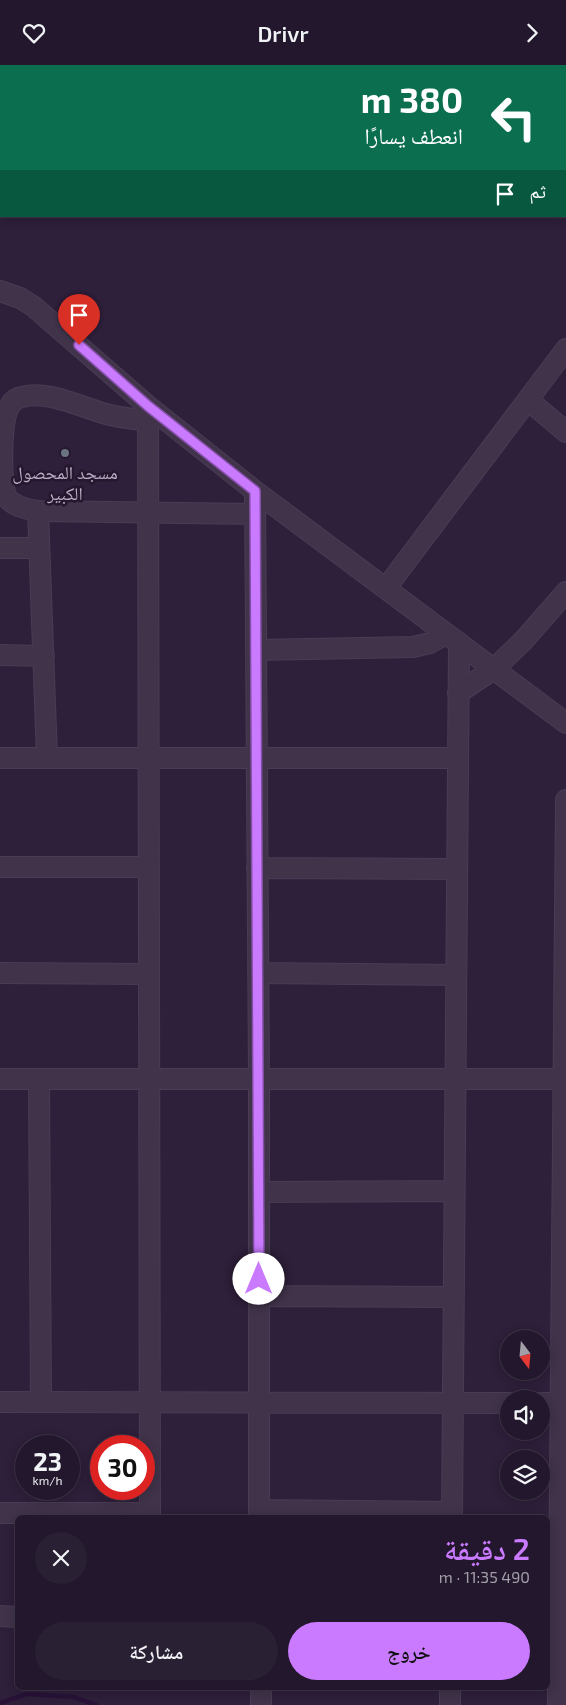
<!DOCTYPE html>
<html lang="ar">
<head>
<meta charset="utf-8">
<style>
  :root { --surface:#22172c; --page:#2a2034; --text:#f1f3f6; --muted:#a29fa9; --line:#3f3648; --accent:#c97aff }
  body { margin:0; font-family:"Exo 2","Noto Naskh Arabic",sans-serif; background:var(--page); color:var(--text); direction:rtl; height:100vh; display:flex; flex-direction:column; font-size:19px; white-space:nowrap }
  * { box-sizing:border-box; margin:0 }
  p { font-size:16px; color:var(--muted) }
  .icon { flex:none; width:28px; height:28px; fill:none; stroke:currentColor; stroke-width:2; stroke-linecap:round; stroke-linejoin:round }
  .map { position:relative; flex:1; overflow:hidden; direction:ltr }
  .side { position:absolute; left:15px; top:1450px; width:535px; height:175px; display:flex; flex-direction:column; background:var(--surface); border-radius:8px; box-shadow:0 2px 12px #0003,0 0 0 1px var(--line); direction:rtl }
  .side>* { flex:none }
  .banner { position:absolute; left:0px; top:0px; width:566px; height:152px; box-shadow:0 2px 12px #0003,0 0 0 1px var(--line); direction:rtl; background:#0b6e4f; color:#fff; overflow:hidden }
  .needle { width:32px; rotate:164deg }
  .tools { position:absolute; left:500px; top:1265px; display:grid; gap:10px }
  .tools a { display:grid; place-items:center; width:50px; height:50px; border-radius:50%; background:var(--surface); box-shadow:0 2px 12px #0003,0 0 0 1px var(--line); font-size:25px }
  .speed { position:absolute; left:15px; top:1370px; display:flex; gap:10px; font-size:25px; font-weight:700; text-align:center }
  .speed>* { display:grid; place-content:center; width:65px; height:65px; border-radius:50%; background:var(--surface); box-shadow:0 2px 12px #0003,0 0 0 1px var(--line); line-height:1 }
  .speed small { font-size:12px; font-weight:400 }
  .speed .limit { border:8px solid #d22; background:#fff; color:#111 }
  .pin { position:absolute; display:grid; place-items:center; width:42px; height:42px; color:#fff; margin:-51px -21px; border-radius:50% 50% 50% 0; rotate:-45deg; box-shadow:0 0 5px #0007 }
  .pin .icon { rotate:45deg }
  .me { position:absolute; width:55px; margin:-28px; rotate:0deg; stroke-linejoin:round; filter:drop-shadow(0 0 4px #0008) }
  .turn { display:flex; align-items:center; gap:18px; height:105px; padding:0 20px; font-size:22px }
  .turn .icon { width:65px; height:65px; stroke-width:2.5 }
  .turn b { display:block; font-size:35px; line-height:42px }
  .then { display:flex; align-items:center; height:48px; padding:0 20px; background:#0003; gap:10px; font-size:19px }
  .round { display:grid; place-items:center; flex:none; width:52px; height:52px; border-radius:26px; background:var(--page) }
  .head { display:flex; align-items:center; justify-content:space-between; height:85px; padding:0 20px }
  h1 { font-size:30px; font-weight:600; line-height:38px; color:var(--accent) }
  .primary-button { display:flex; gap:10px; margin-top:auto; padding:10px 20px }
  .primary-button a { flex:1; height:58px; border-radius:30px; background:var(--accent); color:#111; font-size:20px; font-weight:600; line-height:58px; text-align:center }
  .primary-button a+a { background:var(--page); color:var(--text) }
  header { display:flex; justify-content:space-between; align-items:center; height:65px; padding:0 20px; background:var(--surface); font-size:22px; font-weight:600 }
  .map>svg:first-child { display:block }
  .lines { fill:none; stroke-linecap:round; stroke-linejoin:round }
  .stream { stroke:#281238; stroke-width:4.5 }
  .minor-casing { stroke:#493c54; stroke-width:22 }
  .major-casing { stroke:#493c54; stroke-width:28 }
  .minor { stroke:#40334a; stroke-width:20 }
  .major { stroke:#5f516a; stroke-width:25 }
  .route-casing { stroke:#834fa6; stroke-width:12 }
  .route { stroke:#c97aff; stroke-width:9 }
  .worship-dot { fill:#6b7280; stroke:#25182e; stroke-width:2 }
  .labels { text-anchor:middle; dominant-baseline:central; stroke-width:5; stroke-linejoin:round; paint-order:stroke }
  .poi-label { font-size:18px; fill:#bcadc7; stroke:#25182e }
</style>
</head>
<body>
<header><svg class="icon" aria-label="forward" viewBox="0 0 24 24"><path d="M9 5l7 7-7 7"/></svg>Drivr<svg class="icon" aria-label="heart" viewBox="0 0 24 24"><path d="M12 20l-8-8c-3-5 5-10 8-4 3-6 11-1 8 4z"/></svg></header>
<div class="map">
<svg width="566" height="1640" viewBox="0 0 566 1640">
  <rect width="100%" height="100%" fill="#2e1f3a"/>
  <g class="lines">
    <path class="stream" d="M0,1638L27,1629L74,1632L96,1640"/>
    <defs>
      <path id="minor" d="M0,226L20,233L33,241L148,341L255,426L566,658
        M528,335L566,367
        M148,341L150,1452
        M148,356C135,354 122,353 110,350C85,344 47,324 22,332C15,333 11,338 8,344C1,360 0,420 7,433C15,442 27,444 38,446L255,449
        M255,426L259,1014V1452
        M38,446L47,693
        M0,483H39
        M386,523L566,284
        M256,585L413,582L430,578L446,569
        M0,590L44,591
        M458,628L494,604L524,575L566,527
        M0,693H458
        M0,802H149
        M257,803L457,804
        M0,908L149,909
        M258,908L456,910
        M0,1014H566
        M39,1014L41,1337
        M259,1127L454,1126
        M259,1231L453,1232
        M0,1337L509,1338
        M541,1338H566
        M259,1445L452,1447
        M0,1448H150
        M452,1452L459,578
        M0,1551L18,1552
        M261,1622V1640
        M450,1640V1622
        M558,1640L566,735"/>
      <path id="major" d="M34,1L35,0
        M0,47L1,45"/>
    </defs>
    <use href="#minor" class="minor-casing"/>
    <use href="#major" class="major-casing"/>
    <use href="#minor" class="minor"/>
    <use href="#major" class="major"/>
  </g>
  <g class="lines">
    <defs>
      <path id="route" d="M79,280L148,341L255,426L259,1214"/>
    </defs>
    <use href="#route" class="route-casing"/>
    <use href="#route" class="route"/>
  </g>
  <circle class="worship-dot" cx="65" cy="388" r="5"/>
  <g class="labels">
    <g class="poi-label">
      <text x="65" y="407">مسجد المحصول<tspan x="65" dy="21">الكبير</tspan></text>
    </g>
  </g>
</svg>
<div class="tools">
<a><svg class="needle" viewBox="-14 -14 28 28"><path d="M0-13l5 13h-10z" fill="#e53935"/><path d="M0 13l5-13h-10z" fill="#a29fa9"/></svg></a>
<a><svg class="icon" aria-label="sound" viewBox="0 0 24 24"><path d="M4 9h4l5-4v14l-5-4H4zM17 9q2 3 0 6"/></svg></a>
<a><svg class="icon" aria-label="layers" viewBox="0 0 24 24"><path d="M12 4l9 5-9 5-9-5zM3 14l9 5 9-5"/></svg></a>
</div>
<div class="speed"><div>23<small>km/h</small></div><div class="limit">30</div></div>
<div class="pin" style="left:79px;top:280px;background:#d93025"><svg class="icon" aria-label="arrive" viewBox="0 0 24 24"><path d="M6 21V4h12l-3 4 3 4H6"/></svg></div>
<svg class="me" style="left:259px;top:1214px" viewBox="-20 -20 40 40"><circle r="19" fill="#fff"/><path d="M0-13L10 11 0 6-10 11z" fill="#c97aff"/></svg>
<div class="banner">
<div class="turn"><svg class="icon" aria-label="left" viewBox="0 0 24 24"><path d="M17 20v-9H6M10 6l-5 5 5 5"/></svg><div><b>380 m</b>انعطف يسارًا</div></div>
<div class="then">ثم<svg class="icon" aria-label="arrive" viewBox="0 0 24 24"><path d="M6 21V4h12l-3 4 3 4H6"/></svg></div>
</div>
<section class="side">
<div class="head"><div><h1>2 دقيقة</h1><p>490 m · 11:35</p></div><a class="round"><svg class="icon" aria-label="close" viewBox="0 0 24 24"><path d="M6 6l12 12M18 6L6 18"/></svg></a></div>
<div class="primary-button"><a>خروج</a><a>مشاركة</a></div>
</section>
</div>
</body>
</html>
